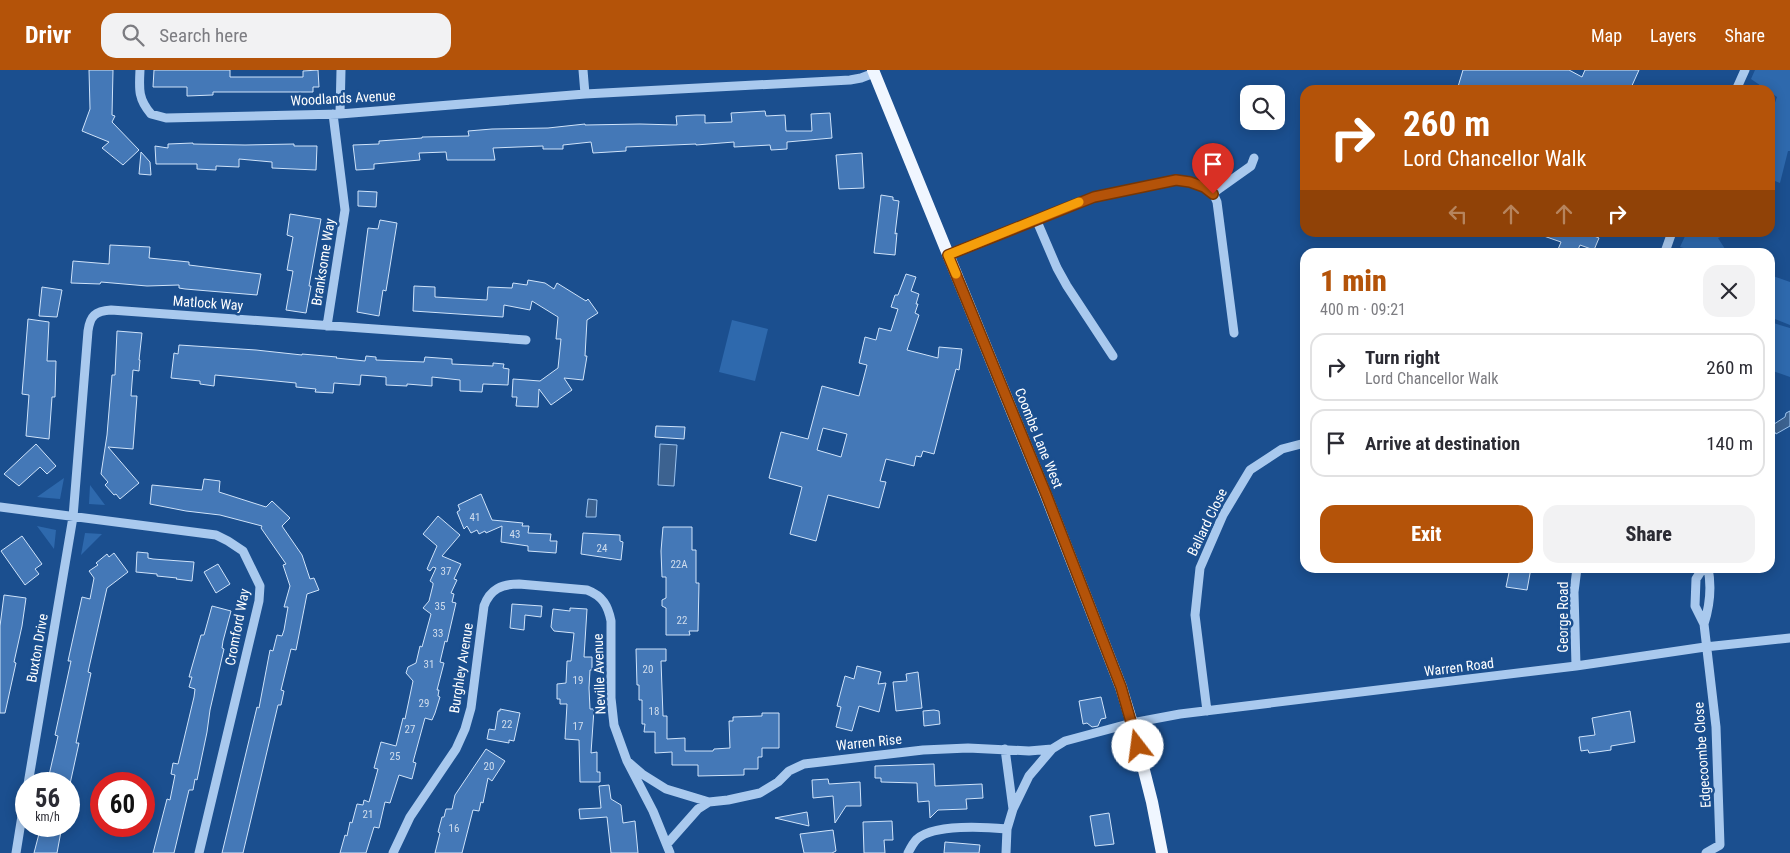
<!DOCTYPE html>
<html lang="en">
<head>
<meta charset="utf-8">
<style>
  :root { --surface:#fff; --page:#f2f2f3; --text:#2b2b33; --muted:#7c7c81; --line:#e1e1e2; --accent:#b45309 }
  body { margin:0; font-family:"Roboto Condensed",sans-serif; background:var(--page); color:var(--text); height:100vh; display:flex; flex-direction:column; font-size:19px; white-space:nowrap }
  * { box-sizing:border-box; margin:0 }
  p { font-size:16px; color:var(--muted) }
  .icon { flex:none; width:28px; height:28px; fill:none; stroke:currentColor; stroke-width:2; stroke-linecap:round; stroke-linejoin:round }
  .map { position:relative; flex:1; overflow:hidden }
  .sheet { position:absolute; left:1300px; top:178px; width:475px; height:325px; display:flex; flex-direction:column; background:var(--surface); border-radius:15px; box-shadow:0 2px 12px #0003 }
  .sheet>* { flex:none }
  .top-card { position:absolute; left:1300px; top:15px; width:475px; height:152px; border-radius:15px; box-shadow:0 2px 12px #0003; background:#b45309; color:#fff; overflow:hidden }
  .fabs { position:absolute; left:1240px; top:15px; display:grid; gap:10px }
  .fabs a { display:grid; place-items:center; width:45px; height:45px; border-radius:10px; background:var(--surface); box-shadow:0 2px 12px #0003; font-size:25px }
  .speed { position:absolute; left:15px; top:702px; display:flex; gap:10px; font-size:25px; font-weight:700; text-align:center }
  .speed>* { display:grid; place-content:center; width:65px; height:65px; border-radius:50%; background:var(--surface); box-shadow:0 2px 12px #0003; line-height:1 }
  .speed small { font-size:12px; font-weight:400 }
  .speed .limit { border:8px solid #d22; background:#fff; color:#111 }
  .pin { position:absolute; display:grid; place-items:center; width:42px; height:42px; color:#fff; margin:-51px -21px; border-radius:50% 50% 50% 0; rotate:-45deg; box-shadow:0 0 5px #0007 }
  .pin .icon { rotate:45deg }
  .me { position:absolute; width:55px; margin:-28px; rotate:345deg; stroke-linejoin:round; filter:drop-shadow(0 0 4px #0008) }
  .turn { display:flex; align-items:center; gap:18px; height:105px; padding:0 20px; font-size:22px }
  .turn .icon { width:65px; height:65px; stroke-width:2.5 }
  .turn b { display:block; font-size:35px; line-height:42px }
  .lanes { display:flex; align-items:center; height:48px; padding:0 20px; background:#0003; justify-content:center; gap:25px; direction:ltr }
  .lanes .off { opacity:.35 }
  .round { display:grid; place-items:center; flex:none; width:52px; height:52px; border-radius:15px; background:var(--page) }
  .overview { display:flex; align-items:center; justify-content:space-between; height:85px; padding:0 20px }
  h1 { font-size:30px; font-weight:800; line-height:38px; color:var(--accent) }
  .action { display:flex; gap:10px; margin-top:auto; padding:10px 20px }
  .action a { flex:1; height:58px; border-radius:15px; background:var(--accent); color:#fff; font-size:20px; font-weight:800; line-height:58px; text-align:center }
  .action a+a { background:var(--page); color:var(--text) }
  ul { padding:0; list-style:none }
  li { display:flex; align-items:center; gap:15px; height:68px; margin:0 10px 8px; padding:0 10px; border:2px solid var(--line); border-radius:15px }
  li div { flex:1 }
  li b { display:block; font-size:19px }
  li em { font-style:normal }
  header { display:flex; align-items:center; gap:30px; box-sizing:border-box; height:70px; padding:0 25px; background:var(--accent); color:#fff }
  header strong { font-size:24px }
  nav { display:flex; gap:28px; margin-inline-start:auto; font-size:18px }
  .search { width:350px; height:45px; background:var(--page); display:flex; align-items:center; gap:12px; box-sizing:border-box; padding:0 18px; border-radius:15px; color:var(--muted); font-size:19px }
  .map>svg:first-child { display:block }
  .green { fill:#2e69ad }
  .water { fill:#3c6290; stroke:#9cc4f0 }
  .building { fill:#4478b7; stroke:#cfe3fa; fill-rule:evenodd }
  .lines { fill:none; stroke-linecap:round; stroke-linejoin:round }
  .minor { stroke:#a9c9ee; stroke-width:9 }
  .major { stroke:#f0f6ff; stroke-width:12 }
  .route-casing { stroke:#753606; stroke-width:12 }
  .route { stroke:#b45309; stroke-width:9 }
  .slow { stroke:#f59e0b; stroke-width:9 }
  .labels { text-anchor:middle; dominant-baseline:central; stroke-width:5; stroke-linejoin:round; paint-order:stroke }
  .number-label { font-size:11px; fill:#d0dded }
  .street-label { font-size:14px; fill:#fff; stroke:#1b4f8f }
</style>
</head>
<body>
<header>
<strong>Drivr</strong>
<div class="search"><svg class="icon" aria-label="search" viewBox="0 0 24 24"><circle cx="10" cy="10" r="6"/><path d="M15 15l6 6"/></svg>Search here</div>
<nav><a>Map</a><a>Layers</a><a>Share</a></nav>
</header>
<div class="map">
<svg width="1790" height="783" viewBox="0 0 1790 783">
  <rect width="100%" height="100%" fill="#1b4f8f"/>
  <path class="green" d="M1755,0H1790V81H1788L1780,113L1770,109V47L1777,27L1770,22V20H1767L1751,9Z
    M1687,162H1731V163L1718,168L1727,182H1697L1680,177Z
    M1770,205L1790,212V255L1770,247Z
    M732,250L768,259L755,311L719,302Z
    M1770,252L1790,258V307L1770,300Z
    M64,408L60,429L37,427Z
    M90,415L105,435L89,434Z
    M37,456L56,460L54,479Z
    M85,463L102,464L81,485Z"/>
  <path class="water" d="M1790,341V356L1776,364L1771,356L1785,347L1786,343Z
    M660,374L677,375L674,416L658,415Z
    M588,429L597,430L596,447H586Z"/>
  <path class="building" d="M89,0H113L112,45L115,46L112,52L139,80L123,95L102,78L109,72L82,61L90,39Z
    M154,0H230V7H303V1L318,0L319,17H313V22H213V25L187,26V17H153Z
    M1463,0H1569L1582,7L1585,0H1639L1630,20H1457Z
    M765,41L766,46L785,45L786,61H812L811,44L830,43L832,68L787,72V79L771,80L770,75L734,77V72L696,75V74L626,77V81L593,83L591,72L563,75V79H543V76L493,78L495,90H447L446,82L419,83L420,90L374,94V99L356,100L353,75L379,74V71L422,68V67L469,66L468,61L492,59L548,58L585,54V55L640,54L677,55L676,46L696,45H705V53L732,52L731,43Z
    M193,73V74L245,75L294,74V76H317L316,100L272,98V92L239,89V97L216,96V100L197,99V94H156L155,76L168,78V74Z
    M141,82L150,92L151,105L139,104Z
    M862,83L864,118L839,119L836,85Z
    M358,121L377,122L376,137L358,136Z
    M881,125L893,127V130L899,131L895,164L897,163L895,185L874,183Z
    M290,144L321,149L309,216H311L306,243L286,240L293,201L287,200L293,167L287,165Z
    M380,150L397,153L386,221L383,220L379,246L357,242L368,158L378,159Z
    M1538,162H1595L1594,166L1599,168L1594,180L1580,175L1577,182H1557L1561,172L1538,164Z
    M110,175L150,177L149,188L189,192V195L261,204L257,225L185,219L179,218V215L147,216L101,212L100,214L71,213L73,191L109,194Z
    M906,204L916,207L911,221L919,224L916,234H918L915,243L919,245L907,280L938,288L939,277L962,279L959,300L956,299L934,384L923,381L921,387L916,386L914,396L886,389L880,411L886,412L879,438L828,425L816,471L790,464L802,417L769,408L781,362L808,369L822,316L859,326L867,295L859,293L865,267L876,270L879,258L891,261L898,239L891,237L895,225H898ZM823,358L847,364L841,387L817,380Z
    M528,210L545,213L554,219L557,213L586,231L588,229L598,243L587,250L585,286H587L583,310L564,308L572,320L551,335L539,319L538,337L516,336L517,327H512L513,309L540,311L558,298L561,269H556L558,247L532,231L530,240L504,235L503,247L413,241L414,216L435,217V227L487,230L488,217L512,218L513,213L527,215Z
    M42,217L62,220L57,247L39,246Z
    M28,249L49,252L47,291H56L55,327H52L49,369L26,366L29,325L22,324Z
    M117,261L142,263L139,290H140L139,301L133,300L131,326H137L133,379L108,377L139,413L120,429L116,424L114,425L105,415L108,412L101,404L107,365L112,305H115Z
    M179,275L256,280L302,285V284L337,287L336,288L365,291L366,286L376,287V290L424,292L425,287L452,289V294L493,296V293L504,294L503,298L509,299L508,315L483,314L482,322L460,321V310L432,307V316L407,314V316L386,315V307L361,305L360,315L334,313L333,323L315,322L316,319L296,317V313L215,305L214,316L200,314V311L171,308L174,283L178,284Z
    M656,356L685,357L684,369L655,367Z
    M36,374L56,396L47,404L40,397L19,416L4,404Z
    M204,409L220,411L219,422L266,437L272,431L290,448L282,456L302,485L310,509L314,508L319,520L307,524L296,580L291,579L281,620L284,621L281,635H278L243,783H222L257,637L259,638L270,580L273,581L277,565L282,566L284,560L288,537H284L290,516L283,495L286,494L261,458L262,456L220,445L186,441L150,434L152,415L202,420Z
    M481,424L492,450L523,453L522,456H529L528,463L551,464L550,471H557L556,483L528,481V476L501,472L502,456L486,463L485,461L479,464L477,460L471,463L467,456L464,459L457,442L460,440L458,435Z
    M438,446L460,465L442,486L461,494L454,509L457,510L451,523L454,524L452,532L456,533L447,572L445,571L440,592L444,593L437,620H439L438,626L440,627L435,643L432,650L425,648L413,692L416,693L412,709L399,705L390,733L385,732L379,758L374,757L366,783H340L345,765L347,766L350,752L352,753L357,734L363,735L364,730L369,732L378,699L374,698L381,672L396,676L403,648L405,649L413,611L406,603L408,597L416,593L420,576L422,577L431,544L423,538L429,531L433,515V513L430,511L436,498L433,497L430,501L427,499L437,476L423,464Z
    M663,457H692V480H696V513H699L698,561H689L690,565H666V538L662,536V530L666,528V507H662L661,481Z
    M583,463L620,465V471L623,472L621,490L581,484Z
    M22,466L42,494L35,499L39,504L25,515L1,481Z
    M137,482L148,483V488L153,489L194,492L192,511L176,509L177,508L157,506V504L136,502Z
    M114,483L128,502L107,518L88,602L91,603L76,673H79L70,714H47L58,666L55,665L71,591H68L82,527L90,529L94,508L89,501L98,495L96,493L107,484L109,487Z
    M218,494L230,514L216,523L204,502Z
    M1510,498H1531L1527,520L1506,517Z
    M4,525L26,528L22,556L14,592L16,593L5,643H0V556Z
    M512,534L542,536L541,547L525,545L524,560L510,558Z
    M212,536L231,541L223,571L222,578L224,579L210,640L207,662L197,710L195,709L193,720H189L174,783H153L167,729L170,730L175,705L171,704L173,693L178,694L194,627L195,619L189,617L192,607H189L201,565H204Z
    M570,538L587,539L584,587H592V600H590L589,618L590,639H594L591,683L597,682V702H600V712H580L579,670L565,669L567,634H560V629H557V614L566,613L567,591H571L574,563L554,561L551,557L553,539L570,541Z
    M636,579H666V591H661L663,646H667V669L685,668V681H713L714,679L730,678L729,651H733V647L762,646V643H779V678H762V687H758V699H744V705L698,706V695H672V682L655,683V662H644L645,654H642V630H639V615H637Z
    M857,596L881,602L878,614L886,613L879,642L859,636L852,661L836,657L841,637L837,636L845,606L854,609Z
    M918,602L922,638L896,641L893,612L907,611L906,604Z
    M1101,627L1106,648L1101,649L1098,656L1092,657L1087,653L1083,654L1079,631Z
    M500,639L520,643L514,671L509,670V673L487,669L489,659L495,660L498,641H500Z
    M934,640L939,641L940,654L924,656L923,641Z
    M1630,641L1635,672L1611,676V680L1589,683L1588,680L1581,681L1579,667L1595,665L1592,648Z
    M486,679L505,691L492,711L488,708L483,733L481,732L479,741L473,740L462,783H435L440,763L438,762L442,747H444L446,739H452L455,725Z
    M934,694L935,716L982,714L983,728L966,729L967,739L938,740L930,748L929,731L918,732L917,713L881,712V708H875V696Z
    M828,709L829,714L860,712L861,736H846L835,753L833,726L813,728L812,710Z
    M609,715L611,729L621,735L623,753L635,751L638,783H611L607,747L580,749L579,739L601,738L599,716Z
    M807,742L809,756L775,748Z
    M1109,743L1114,774L1095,776L1090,746Z
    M892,751L893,770H884L885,783H864L863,752Z
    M41,756H62L57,783H34Z
    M833,760L836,781L832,783H804L800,764Z
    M945,772L980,775L979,783H944Z"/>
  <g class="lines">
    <path class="minor" d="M140,0C139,19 138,29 151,44L166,48L340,44L585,24L850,10L861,8L874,3
      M583,0L585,24
      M1736,20L1745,0
      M340,44L341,0
      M1213,123L1251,96L1254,88
      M1036,149L1057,198L1067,216L1113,286
      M1665,182L1672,162
      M948,185L1093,127L1139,117L1176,110L1190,112L1204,117L1213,123L1217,132L1234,263
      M327,256L345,140L333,44
      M0,437L216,465L228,471L243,481L260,516L259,531L199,783
      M1703,498L1696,509L1695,536L1704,554L1716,657L1720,775L1706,783
      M1704,554C1710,535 1712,518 1708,498
      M1576,596L1574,522L1577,498
      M1207,641L1195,545L1200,498L1223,445L1250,400L1282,379L1305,373
      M1005,679L1013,739L1007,759L1006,783
      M627,691L642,704L666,719L709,732L728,730L760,723L778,712L789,701L804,694L923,680L968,678L1029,681L1052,679L1065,671L1132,653L1180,644L1576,596L1705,577L1790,568
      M28,714L73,447L88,261C90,246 95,241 111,240L526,270
      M1013,739L1029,706L1052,679
      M667,774L698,739L709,732
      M16,783L26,721
      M393,783L410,747L456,679L465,659L471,638L484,536C490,519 502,514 519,514L587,520C603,526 608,536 611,551V628L614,655L627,691L653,741L670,783
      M908,783C910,779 913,773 917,769C934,754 985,757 1007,759"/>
    <path class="major" d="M873,0L1046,425L1121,617L1132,653L1152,732L1162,783"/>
  </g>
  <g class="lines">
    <defs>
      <path id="route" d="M1138,676L1121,617L1046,424L948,185L1094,127L1176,110L1190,112L1204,117L1213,124"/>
    </defs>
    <use href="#route" class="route-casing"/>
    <use href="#route" class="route"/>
    <path class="slow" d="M956,204L948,185L1079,132"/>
  </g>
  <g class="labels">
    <g class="number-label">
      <text x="475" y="447">41</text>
      <text x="515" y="464">43</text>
      <text x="602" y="478">24</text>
      <text x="679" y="494">22A</text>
      <text x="446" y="501">37</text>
      <text x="440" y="536">35</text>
      <text x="682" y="550">22</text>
      <text x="438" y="563">33</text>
      <text x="429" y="594">31</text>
      <text x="648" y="599">20</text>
      <text x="578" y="610">19</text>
      <text x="424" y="633">29</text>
      <text x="654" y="641">18</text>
      <text x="507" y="654">22</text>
      <text x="578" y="656">17</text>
      <text x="410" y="659">27</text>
      <text x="395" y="686">25</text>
      <text x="489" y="696">20</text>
      <text x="368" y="744">21</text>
      <text x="454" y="758">16</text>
    </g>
    <g class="street-label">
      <text transform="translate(343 28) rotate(-3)">Woodlands Avenue</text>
      <text transform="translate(323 192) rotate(-81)">Branksome Way</text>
      <text transform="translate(208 233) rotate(4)">Matlock Way</text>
      <text transform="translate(1039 368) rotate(68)">Coombe Lane West</text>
      <text transform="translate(1207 452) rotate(-64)">Ballard Close</text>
      <text transform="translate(1563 547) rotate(-90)">George Road</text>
      <text transform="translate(237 557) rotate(-79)">Cromford Way</text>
      <text transform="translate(37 578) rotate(-80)">Buxton Drive</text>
      <text transform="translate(1459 597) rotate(-7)">Warren Road</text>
      <text transform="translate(461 598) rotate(-81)">Burghley Avenue</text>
      <text transform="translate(599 604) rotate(-92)">Neville Avenue</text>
      <text transform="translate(869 672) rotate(-6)">Warren Rise</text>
      <text transform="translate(1702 685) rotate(-94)">Edgecoombe Close</text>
    </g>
  </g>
</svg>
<div class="fabs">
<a><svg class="icon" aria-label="search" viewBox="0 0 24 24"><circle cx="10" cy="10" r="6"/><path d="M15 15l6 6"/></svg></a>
</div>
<div class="speed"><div>56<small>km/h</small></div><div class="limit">60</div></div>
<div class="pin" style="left:1213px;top:124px;background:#d93025"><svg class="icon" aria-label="arrive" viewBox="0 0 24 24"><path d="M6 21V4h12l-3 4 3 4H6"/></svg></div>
<svg class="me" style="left:1138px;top:676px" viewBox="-20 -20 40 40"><circle r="19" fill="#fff"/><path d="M0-13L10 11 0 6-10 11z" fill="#b45309"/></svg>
<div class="top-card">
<div class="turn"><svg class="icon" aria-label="right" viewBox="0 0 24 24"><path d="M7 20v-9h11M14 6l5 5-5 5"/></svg><div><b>260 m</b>Lord Chancellor Walk</div></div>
<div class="lanes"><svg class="icon off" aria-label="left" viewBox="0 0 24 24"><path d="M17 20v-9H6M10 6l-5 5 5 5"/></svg><svg class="icon off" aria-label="ahead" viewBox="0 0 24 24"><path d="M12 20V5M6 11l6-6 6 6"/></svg><svg class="icon off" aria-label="ahead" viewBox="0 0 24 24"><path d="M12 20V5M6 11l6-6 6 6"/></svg><svg class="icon" aria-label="right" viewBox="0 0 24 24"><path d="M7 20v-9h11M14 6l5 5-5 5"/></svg></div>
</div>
<section class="sheet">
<div class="overview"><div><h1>1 min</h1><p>400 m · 09:21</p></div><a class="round"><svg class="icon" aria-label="close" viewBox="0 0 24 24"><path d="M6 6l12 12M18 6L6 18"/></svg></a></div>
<ul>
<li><svg class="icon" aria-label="right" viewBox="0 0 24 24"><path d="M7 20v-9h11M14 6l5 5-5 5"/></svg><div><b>Turn right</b><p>Lord Chancellor Walk</p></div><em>260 m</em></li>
<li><svg class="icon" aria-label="arrive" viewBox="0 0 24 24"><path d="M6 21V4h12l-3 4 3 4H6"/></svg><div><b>Arrive at destination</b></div><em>140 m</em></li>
</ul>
<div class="action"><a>Exit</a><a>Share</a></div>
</section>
</div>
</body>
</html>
